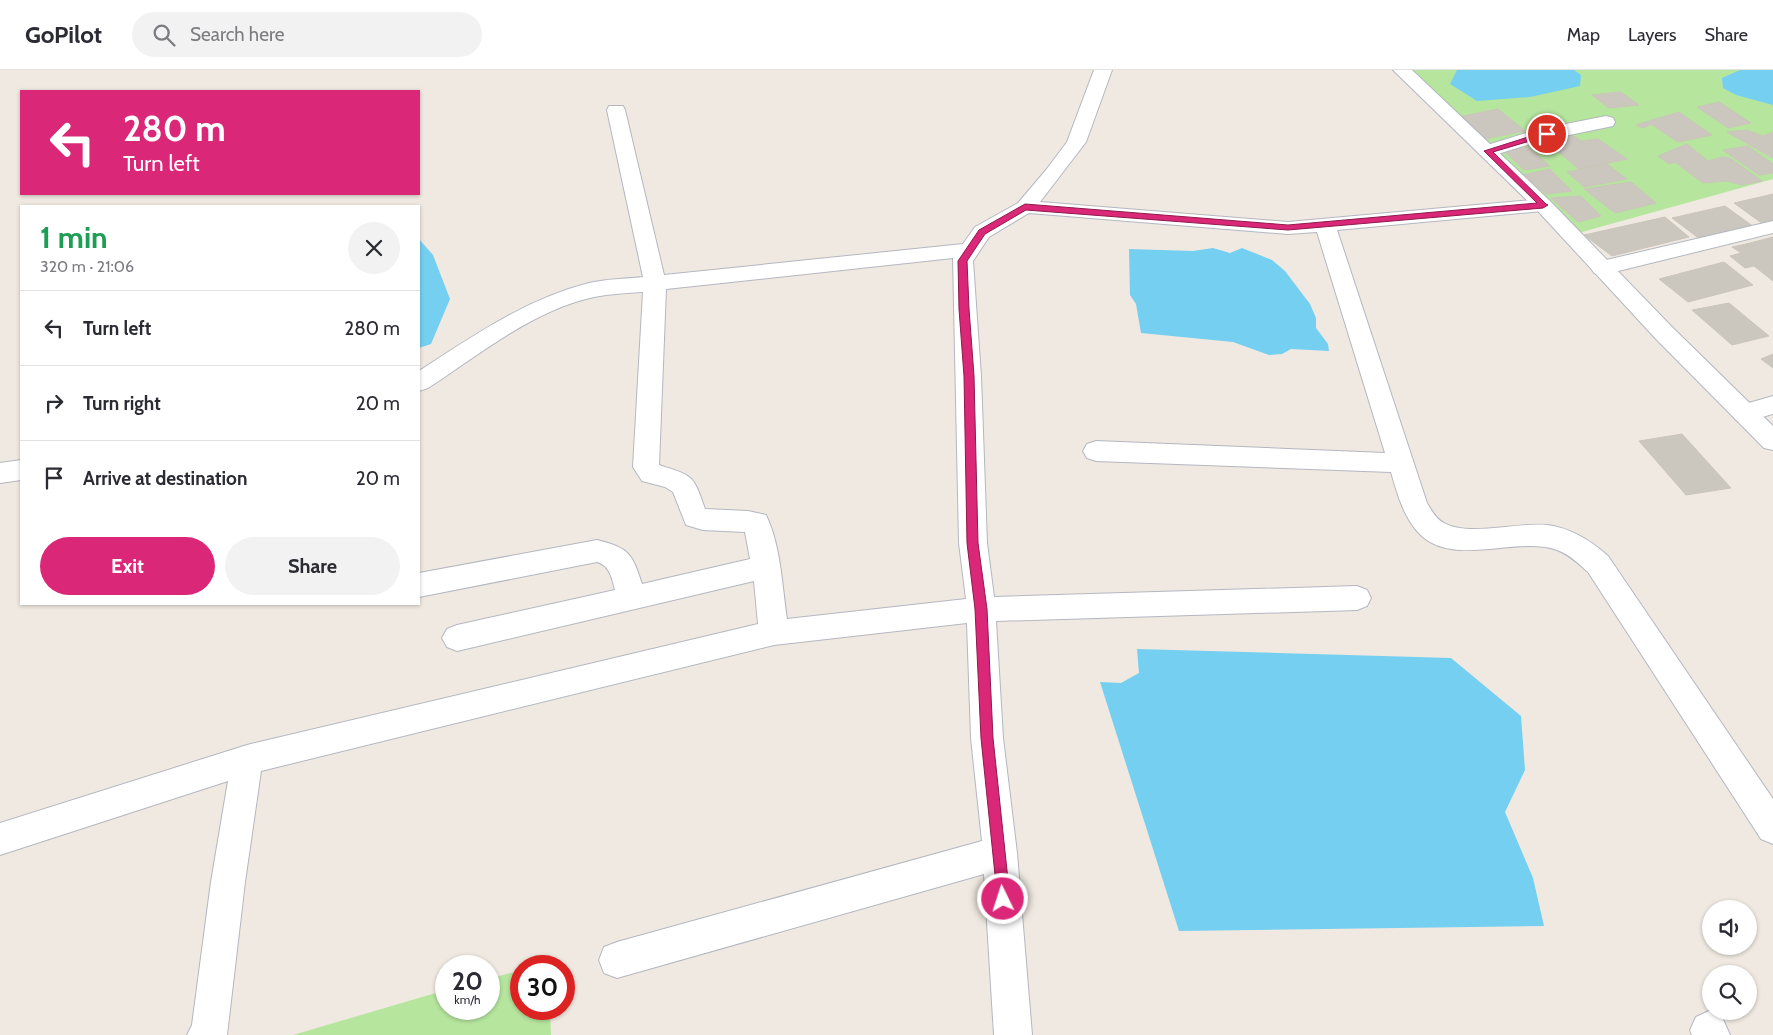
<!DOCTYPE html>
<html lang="en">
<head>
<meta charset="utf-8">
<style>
  :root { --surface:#fff; --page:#f2f2f3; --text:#2b2b33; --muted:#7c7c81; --line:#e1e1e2; --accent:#db2777 }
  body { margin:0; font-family:Cabin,sans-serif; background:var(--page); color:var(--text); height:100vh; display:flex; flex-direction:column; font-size:19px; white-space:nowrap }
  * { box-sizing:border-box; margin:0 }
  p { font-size:16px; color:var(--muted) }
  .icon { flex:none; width:28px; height:28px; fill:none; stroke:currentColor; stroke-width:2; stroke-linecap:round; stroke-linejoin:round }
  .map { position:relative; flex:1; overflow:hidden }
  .sheet { position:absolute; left:20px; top:135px; width:400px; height:400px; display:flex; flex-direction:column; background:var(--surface); border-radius:0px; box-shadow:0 1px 4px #0004 }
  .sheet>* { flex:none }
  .top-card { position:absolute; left:20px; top:20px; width:400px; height:105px; border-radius:0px; box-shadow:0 1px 4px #0004; background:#db2777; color:#fff; overflow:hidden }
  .fabs { position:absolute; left:1702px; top:830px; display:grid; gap:10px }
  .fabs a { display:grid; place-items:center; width:55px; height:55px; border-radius:50%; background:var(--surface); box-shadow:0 1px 4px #0004; font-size:25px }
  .speed { position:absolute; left:435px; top:885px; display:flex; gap:10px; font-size:25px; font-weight:700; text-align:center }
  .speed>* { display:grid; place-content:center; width:65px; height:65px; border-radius:50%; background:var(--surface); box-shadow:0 1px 4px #0004; line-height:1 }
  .speed small { font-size:12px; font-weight:400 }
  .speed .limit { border:8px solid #d22; background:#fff; color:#111 }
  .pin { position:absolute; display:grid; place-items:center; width:42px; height:42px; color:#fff; margin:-21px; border:2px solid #fff; border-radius:50%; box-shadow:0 1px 5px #0007 }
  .me { position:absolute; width:55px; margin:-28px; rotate:356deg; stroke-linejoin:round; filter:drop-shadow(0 0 4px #0008) }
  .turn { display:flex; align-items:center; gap:18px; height:105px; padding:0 20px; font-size:22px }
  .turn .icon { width:65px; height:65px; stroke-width:2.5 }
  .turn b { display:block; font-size:35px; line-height:42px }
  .round { display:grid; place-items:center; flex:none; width:52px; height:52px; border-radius:26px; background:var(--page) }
  .head { display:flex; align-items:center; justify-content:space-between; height:85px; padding:0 20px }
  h1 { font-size:30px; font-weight:700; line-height:38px; color:#1e9e55 }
  .primary-button { display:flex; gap:10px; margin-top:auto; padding:10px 20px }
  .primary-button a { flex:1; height:58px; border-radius:30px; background:var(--accent); color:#fff; font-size:20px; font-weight:700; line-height:58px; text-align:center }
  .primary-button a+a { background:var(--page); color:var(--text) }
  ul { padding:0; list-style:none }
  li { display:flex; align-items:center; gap:15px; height:75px; padding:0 20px; border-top:1px solid var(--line) }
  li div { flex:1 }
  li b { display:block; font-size:19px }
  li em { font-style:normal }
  header { display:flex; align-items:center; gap:30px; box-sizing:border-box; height:70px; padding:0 25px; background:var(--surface); border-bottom:1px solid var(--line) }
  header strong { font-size:24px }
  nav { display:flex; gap:28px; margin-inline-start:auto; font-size:18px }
  .search { width:350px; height:45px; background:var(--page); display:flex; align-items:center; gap:12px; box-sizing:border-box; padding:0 18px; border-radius:28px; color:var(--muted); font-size:19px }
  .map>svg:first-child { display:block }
  .green { fill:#b6e59e }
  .water { fill:#75cff0 }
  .building { fill:#cbc7bf; stroke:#cbc5ba }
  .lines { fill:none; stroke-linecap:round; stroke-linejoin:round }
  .street-casing { stroke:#b4b7c1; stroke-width:2 }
  .secondary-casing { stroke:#b4b7c1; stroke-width:2 }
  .street { fill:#fff; fill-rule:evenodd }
  .secondary { fill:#fff; fill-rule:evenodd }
  .route { fill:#db2777; stroke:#8e194d }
</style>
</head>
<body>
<header>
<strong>GoPilot</strong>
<div class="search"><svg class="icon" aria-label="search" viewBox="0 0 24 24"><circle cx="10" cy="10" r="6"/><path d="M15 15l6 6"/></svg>Search here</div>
<nav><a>Map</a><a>Layers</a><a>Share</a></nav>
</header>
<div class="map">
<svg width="1773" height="965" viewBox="0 0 1773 965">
  <rect width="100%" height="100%" fill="#efe9e1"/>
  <path class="green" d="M1402,0H1773V109L1571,165Z
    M521,900V939H550L551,965H293L446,920V939H489V909Z"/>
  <path class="water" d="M1457,0H1574L1581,5L1580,16L1530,27L1477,31L1450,14Z
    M1740,0H1773V35L1736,25L1723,18L1722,8Z
    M419,169L433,185L450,229L431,274L419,278Z
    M1213,178L1230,183L1242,178L1272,190L1285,201L1310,234L1316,248V258L1328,274L1329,281L1291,279L1282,284L1269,285L1233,272L1141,263L1136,234L1130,225L1129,179L1193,181Z
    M1137,579L1451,588L1521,646L1525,700L1505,742L1533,808L1544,856L1179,861L1100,612L1121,613L1139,603Z"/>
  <path class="building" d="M1621,22L1639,35L1609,38L1592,25Z
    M1719,32L1751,53L1728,58L1697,37Z
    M1498,39L1525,61L1484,69L1458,47Z
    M1679,42L1712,65L1678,72L1651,54L1643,58L1636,55Z
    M1747,60L1763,66L1773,62V88L1727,62Z
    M1570,64L1582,71L1598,69L1627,89L1579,99L1544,70Z
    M1687,74L1708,91L1722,87L1730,88L1762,111L1742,115L1727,111L1703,113L1675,92L1669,94L1658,86Z
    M1748,76L1773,94V103L1759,105L1723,80Z
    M1529,77L1550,96L1524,100L1504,81Z
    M1607,94L1627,109L1584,117L1567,102Z
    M1550,99L1572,121L1546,124L1523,105Z
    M1631,112L1656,133L1615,143L1584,119Z
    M1773,124V151L1763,154L1734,133Z
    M1581,126L1601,146L1578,152L1551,128Z
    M1725,136L1754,157L1701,170L1672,148Z
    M1665,147L1689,167L1612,186L1584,165Z
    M1773,167V194L1746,174Z
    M1746,174L1773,194V211L1754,196L1745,198L1730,186L1741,183L1732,177Z
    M1724,192L1753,215L1688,232L1659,209Z
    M1729,233L1769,266L1732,275L1692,240Z
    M1773,284V298L1761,289Z
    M1682,364L1731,418L1686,425L1639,371Z"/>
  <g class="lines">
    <defs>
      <path id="street" d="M1094,0H1112L1086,72L1040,132L1288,152L1543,129L1550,131L1553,135L1550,139L1543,141L1337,160L1427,433C1431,440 1436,449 1444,453C1469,467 1518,452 1547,455C1571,458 1590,470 1608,486L1773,729V774L1761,769L1588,502C1579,494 1569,484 1557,480C1517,465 1450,500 1417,461C1403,445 1397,423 1391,402L1096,391L1087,388L1083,381L1087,374L1096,371L1385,383L1317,162L1288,164L1029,143L989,167L973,191L981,306L987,473L994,527L1357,516L1367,520L1371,528L1367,536L1357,540L996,551L1003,668L1017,783L1032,965H994L984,804L617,908L604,903L599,890L604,877L617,872L982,771L971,668L967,553L774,575L261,701L245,812L227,965H187L192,955L211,812L228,711L0,785V753L247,675L758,554L754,511L457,581L447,577L442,568L447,559L457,555L615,520C612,508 610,496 597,492L419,527V503L597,470C629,478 632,483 642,514L750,489L745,462L703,460L686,455L673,422L665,417L642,411L633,397L643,222C627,223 610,224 594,227C533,240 479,285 428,318L419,321V301C473,266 526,229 589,213C606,209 625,209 643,207L607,40L609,36H623L625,40L664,205L963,174L975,157L1018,133L1046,100L1067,72ZM953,188L959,473L966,529L787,549C782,516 781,476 766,445L748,441L705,439C693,404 693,406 659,395L666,219Z
        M1606,46L1613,48L1615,52L1613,56L1540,71L1488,87L1481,85L1478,81L1481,77L1536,60Z
        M1773,151V163L1602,205L1594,203L1591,198L1594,193L1602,191Z
        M1773,326V344L1744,352L1735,349L1732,343L1735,337Z
        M21,390V410L0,413V393Z
        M1709,941L1722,947L1730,965H1692L1690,960L1696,947Z"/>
      <path id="secondary" d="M1393,0H1412L1550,131L1672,257L1773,356V380L1764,378L1656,269L1536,139Z"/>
    </defs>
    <use href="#street" class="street-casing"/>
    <use href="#secondary" class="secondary-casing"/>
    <use href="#street" class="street"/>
    <use href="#secondary" class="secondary"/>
  </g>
  <path class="route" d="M1547,61L1551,64L1550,65L1493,82L1546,134L1548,135L1543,138L1288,160L1026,140L985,164L967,191L969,239L974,306L978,473L987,539L993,668L1010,829L1008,834L1003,836L998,834L981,668L975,539L967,473L964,306L959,239L958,191L979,160L1025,134L1288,155L1537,133L1484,81Z"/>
</svg>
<div class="fabs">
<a><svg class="icon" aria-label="sound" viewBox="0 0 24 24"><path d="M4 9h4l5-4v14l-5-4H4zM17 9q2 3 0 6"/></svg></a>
<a><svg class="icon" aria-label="search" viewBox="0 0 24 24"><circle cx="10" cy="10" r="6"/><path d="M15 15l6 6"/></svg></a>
</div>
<div class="speed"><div>20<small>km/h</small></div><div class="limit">30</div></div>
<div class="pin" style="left:1547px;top:64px;background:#d93025"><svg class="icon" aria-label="arrive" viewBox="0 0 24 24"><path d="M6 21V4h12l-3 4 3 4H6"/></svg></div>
<svg class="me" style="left:1003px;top:829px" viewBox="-20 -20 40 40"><circle r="17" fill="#db2777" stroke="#fff" stroke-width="3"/><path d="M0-11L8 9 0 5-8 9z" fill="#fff"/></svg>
<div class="top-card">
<div class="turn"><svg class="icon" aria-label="left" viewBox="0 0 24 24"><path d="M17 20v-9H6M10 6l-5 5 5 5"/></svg><div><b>280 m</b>Turn left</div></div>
</div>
<section class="sheet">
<div class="head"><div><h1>1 min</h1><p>320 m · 21:06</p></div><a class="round"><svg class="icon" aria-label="close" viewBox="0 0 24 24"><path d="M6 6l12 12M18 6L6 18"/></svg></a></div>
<ul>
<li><svg class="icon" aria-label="left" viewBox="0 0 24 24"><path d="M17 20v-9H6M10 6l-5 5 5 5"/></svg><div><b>Turn left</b></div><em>280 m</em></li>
<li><svg class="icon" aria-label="right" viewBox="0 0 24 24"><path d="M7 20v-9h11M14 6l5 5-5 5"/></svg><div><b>Turn right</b></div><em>20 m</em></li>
<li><svg class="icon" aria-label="arrive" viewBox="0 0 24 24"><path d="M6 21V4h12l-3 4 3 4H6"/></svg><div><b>Arrive at destination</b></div><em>20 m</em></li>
</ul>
<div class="primary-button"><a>Exit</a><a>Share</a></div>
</section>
</div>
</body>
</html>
